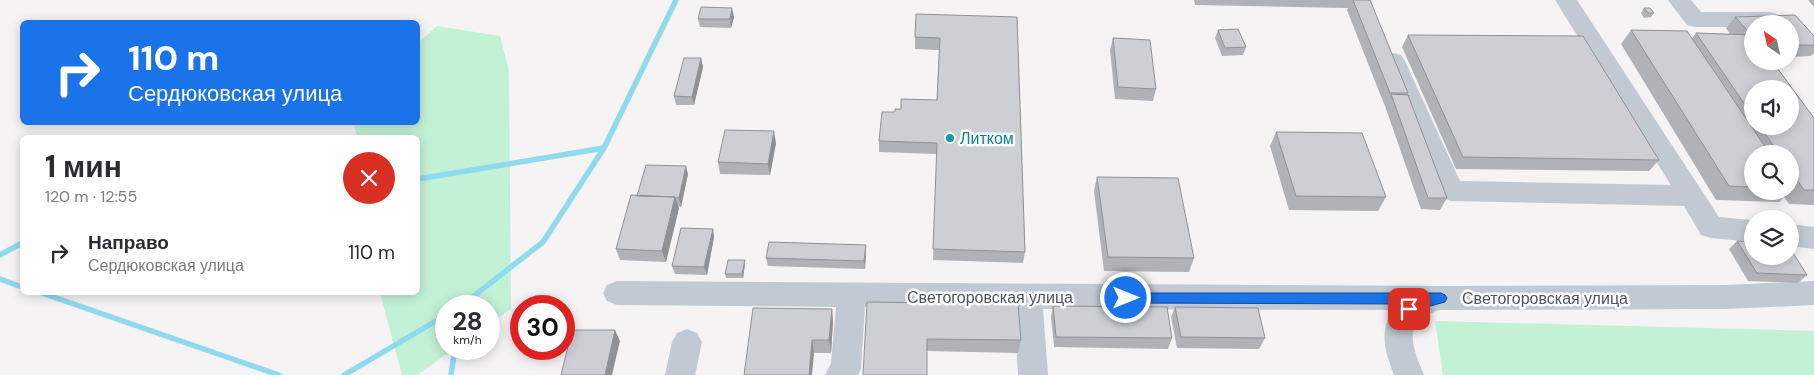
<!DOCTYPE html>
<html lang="ru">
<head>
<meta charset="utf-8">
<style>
  :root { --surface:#fff; --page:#f2f2f3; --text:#2b2b33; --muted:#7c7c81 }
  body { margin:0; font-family:"DM Sans",sans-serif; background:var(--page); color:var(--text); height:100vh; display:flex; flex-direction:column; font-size:19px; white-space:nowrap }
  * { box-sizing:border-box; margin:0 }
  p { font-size:16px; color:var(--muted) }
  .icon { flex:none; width:28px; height:28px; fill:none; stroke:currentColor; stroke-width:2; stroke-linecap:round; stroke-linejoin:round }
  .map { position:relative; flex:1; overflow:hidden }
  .drawer { position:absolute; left:20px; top:135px; width:400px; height:160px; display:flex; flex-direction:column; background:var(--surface); border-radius:8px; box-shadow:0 2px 12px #0003 }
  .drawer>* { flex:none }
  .banner { position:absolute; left:20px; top:20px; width:400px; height:105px; border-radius:8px; box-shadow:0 2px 12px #0003; background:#1a73e8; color:#fff; overflow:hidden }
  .needle { width:32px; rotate:326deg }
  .buttons { position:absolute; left:1744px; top:15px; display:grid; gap:10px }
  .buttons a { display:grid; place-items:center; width:55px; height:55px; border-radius:50%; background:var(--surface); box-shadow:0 2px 12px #0003; font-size:25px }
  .speed { position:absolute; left:435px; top:295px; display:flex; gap:10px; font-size:25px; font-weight:700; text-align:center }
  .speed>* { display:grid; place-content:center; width:65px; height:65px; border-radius:50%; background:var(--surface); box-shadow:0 2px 12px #0003; line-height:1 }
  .speed small { font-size:12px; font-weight:400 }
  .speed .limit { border:8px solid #d22; background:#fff; color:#111 }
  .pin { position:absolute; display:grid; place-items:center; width:42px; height:42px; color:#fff; margin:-21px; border-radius:10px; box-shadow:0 2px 8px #0006 }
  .me { position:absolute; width:55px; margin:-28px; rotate:90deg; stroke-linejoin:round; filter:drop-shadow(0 0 4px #0008) }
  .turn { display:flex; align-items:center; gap:18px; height:105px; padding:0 25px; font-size:22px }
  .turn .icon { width:65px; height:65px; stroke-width:2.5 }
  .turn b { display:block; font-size:35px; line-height:42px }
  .round { display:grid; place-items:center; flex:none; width:52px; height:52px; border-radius:26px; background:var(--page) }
  .summary { display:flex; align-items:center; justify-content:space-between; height:85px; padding:0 25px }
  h1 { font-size:30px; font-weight:800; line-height:38px }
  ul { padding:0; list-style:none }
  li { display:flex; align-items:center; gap:15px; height:65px; padding:0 25px }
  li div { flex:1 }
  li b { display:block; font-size:19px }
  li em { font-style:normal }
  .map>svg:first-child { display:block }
  .green { fill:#c3f1d5 }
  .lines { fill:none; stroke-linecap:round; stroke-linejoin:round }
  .stream { stroke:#90daee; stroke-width:5.5 }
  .minor { fill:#c1cad2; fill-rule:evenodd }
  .wall { fill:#b0b2b7; fill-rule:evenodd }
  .shaded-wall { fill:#909195 }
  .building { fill:#cdcfd5; stroke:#909195 }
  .route { fill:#1a73e8; stroke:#114b97 }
  .culture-dot { fill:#0f9aa8; stroke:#fff; stroke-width:2 }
  .labels { text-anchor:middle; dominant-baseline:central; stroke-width:5; stroke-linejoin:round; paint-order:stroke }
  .culture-label { font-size:16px; fill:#0d838f; stroke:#fff; text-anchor:start }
  .street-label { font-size:16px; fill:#4a5661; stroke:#fff }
</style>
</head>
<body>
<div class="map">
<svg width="1814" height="375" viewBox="0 0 1814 375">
  <rect width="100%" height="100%" fill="#f5f3f3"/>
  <path class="green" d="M437,26L500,36L509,71L511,309L489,324V306H446V349H454L417,375H402L380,293L418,292V138L357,137L354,123L418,122V43Z
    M1435,321L1814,331V375H1443Z"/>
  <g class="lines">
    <path class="stream" d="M418,179L604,148
      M0,255L22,243
      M0,279L22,287
      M39,292L279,375
      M461,306L543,242L604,148L676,0
      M344,375L446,315
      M451,375L455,349"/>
    <path class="minor" d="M1555,0H1577L1719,217L1752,220V242L1711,238L1701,235L1684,206L1451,201L1442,198L1381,61L1385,55L1393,53L1401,55L1405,61L1460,181L1671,185Z
      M1668,0H1691L1701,12H1769L1777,14L1780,19L1777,24H1752V27H1695L1687,25Z
      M1790,224L1814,227V249L1790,246Z
      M617,281L1441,286L1727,285L1814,281V305L1727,309L1439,310C1401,323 1412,345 1424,375H1394C1385,351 1379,334 1392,310L1043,309L1048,375H1018L1014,309L865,307L861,369L858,375H825L831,363L836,307L617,305L607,301L603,293L607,285Z
      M687,329L697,333L702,342L695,375H665L672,342L677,333Z"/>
  </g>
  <path class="wall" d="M1194,0H1370L1408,93L1407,95L1447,198L1440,210L1421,209L1385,106V105L1384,104L1347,10L1348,8L1195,5Z
    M1808,0H1814V7Z
    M1644,8L1654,13L1651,17L1644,18L1641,13Z
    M1795,15L1814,36V53L1811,56L1790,57V24H1752V61H1772L1814,118V205L1789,204L1784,197L1779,202L1716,200L1621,44L1631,30L1687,31L1692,38L1696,33L1730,34L1726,28L1735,17ZM1752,89H1790V126H1752ZM1752,154H1790V191H1752Z
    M734,17L731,28L700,27L698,19Z
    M1017,17L1025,252L1023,263L933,260L937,154L879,152V141L895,112L937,100L939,50L915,49V37Z
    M1218,30L1246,47L1243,55L1222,56L1215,38Z
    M1408,35L1659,160L1649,171L1456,169L1402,47Z
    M1113,38L1156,89L1153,101L1115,99L1110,50Z
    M701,58L703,67L694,105H676L674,96Z
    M1276,132L1386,197L1378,211L1289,210L1270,146Z
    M776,143L770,175L720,174L718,162Z
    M688,174L681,207L678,206L679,208L666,262L620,260L616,249L637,196Z
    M1097,177L1194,258L1189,272L1104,271L1094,191Z
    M713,229L714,237L707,275L675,274L672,266Z
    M1737,241L1807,275L1798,283L1748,281L1729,249Z
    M866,245V253L865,269L768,266L766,258Z
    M745,264L743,278H726L725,274Z
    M867,302L1021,340L1018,353L927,351Z
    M1053,306L1172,338L1168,349L1054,347L1051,317Z
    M1175,307L1265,338L1259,349L1177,348L1171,317Z
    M832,309L833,322L831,353H814L744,375Z"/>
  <path class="shaded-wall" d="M732,8L734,17L731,28L730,19Z
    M701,58L703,67L694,105L692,97Z
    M774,131L776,143L770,175L768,164Z
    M686,166L688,174L681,207L679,198Z
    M675,197L679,208L666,262L662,251Z
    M713,229L714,237L707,275L704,267Z
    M866,245V253L865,269L864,261Z
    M745,260V264L743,278L742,274Z
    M832,309L833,322L831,353L829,340Z
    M615,330L620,341L612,375H605Z
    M812,340L814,353L812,375H809Z"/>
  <path class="building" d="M1353,0H1370L1408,93H1390Z
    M701,7L732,8L730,19H698Z
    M1644,8H1650L1654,13H1648Z
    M916,14L1017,17L1025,252L933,249L937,143L879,141L882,112H895V109H901V99L937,100L940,38L915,37Z
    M1795,15L1814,36V45H1790V24H1752V35L1751,34L1735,17Z
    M1238,29L1246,47L1225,48L1218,30Z
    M1631,30L1687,31L1770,154H1752V187L1729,186Z
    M1696,33L1752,35V61H1772L1814,118V190H1804L1790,170V154H1779L1760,126H1790V89H1752V115Z
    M1408,35L1583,36L1659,160L1463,157Z
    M1113,38L1150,40L1156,89L1118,87Z
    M684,58H701L692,97L674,96Z
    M1391,94L1408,95L1447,198H1428Z
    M725,130L774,131L768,164L718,162Z
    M1276,132L1362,133L1386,197L1296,196Z
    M646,165L686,166L679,198H676L675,197L637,196Z
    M1097,177L1178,178L1194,258L1108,257Z
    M1790,183L1794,188H1790Z
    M631,195L675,197L662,251L616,249Z
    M681,228L713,229L704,267L672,266Z
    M1737,241L1752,242V256H1790V248L1807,275L1757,273Z
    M769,242L866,245L864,261L766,258Z
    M728,260H745L742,274H725Z
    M867,302L1018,304L1021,340L927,339V375H863Z
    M1053,306L1167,307L1172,338L1056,337Z
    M1175,307L1258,308L1265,338L1181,337Z
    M753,308L832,309L829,340H812L809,375H744Z
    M572,330H615L605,375H561Z"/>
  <path class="route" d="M1126,293H1441L1445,295L1447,298L1445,302L1423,308L1409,315L1405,313L1403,309L1408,304L1126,303L1122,301L1120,298L1122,294Z"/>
  <circle class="culture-dot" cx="950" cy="138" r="5"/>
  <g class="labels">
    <g class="culture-label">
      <text x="960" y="138">Литком</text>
    </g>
    <g class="street-label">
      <text x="990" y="297">Светогоровская улица</text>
      <text x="1545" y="298">Светогоровская улица</text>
    </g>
  </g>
</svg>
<div class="buttons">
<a><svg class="needle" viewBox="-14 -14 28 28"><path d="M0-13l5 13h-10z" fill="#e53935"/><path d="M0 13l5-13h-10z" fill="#7c7c81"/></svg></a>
<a><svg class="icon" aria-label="sound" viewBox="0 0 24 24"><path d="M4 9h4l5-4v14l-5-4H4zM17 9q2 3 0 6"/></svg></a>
<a><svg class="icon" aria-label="search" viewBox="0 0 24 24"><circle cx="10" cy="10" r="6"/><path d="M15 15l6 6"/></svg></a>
<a><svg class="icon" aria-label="layers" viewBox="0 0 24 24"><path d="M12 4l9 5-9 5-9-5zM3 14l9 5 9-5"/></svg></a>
</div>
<div class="speed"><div>28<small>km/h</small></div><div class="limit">30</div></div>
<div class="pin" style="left:1409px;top:309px;background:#d93025"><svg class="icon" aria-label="arrive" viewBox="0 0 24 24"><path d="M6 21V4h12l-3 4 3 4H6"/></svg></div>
<svg class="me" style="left:1126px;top:298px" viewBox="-20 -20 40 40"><circle r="17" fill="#1a73e8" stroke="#fff" stroke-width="3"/><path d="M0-11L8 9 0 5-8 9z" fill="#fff"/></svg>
<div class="banner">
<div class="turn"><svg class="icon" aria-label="right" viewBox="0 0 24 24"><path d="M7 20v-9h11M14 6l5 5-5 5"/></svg><div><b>110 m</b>Сердюковская улица</div></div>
</div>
<section class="drawer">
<div class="summary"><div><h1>1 мин</h1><p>120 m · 12:55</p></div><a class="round" style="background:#d93025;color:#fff"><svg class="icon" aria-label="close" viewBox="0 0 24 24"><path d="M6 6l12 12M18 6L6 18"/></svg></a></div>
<ul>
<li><svg class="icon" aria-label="right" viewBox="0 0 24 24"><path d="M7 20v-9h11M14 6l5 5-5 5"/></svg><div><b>Направо</b><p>Сердюковская улица</p></div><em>110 m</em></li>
</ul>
</section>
</div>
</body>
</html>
